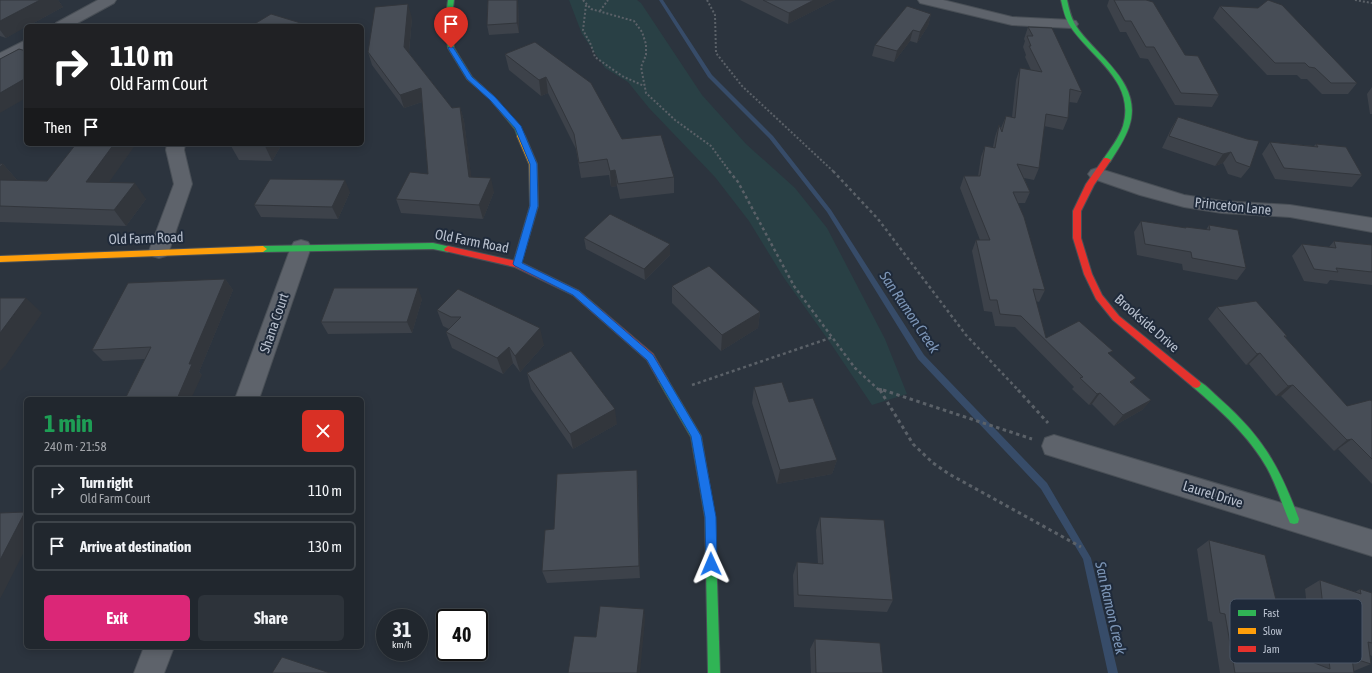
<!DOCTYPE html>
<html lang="en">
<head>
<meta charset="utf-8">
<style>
  :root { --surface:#21272e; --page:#2d333a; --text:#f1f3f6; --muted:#a2a5aa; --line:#3e444a; --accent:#db2777 }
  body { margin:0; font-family:"Asap Condensed",sans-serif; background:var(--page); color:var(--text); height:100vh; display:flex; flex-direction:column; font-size:15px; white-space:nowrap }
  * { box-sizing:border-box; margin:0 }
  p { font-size:13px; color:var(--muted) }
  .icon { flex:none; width:22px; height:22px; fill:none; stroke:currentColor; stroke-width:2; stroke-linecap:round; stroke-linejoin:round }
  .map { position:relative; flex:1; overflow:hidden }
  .details { position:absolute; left:24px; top:397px; width:340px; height:252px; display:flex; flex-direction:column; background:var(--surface); border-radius:6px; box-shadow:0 2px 10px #0003,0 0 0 1px var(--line) }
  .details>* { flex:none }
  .banner { position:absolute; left:24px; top:24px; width:340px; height:122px; border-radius:6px; box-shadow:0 2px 10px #0003,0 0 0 1px var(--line); background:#202124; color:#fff; overflow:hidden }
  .speed { position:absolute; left:376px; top:609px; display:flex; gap:8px; font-size:20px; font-weight:700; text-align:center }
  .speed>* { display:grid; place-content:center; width:52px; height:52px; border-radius:50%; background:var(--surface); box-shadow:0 2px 10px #0003,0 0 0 1px var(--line); line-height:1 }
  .speed small { font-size:10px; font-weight:400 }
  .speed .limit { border:2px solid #111; border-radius:6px; background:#fff; color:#111 }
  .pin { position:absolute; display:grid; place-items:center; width:34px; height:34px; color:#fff; margin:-41px -17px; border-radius:50% 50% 50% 0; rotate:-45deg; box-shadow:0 0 4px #0007 }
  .pin .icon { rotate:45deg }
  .me { position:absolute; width:44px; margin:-22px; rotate:359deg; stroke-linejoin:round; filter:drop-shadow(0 0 3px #0008) }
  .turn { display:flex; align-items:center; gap:14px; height:84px; padding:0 20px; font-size:18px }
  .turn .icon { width:52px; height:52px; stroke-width:2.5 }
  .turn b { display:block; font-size:28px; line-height:34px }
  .then { display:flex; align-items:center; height:38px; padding:0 20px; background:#0003; gap:8px; font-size:15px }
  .round { display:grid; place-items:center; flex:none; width:42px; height:42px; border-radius:6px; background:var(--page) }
  .head { display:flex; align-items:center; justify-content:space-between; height:68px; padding:0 20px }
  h1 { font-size:24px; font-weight:700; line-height:30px; color:#1e9e55 }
  .primary-button { display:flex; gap:8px; margin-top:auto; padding:8px 20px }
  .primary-button a { flex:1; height:46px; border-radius:6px; background:var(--accent); color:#fff; font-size:16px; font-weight:700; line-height:46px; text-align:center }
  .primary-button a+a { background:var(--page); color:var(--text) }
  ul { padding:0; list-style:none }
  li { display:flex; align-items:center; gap:12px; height:50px; margin:0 8px 6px; padding:0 12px; border:2px solid var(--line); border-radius:6px }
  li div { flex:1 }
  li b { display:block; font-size:15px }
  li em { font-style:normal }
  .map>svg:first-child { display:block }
  .green { fill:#294045 }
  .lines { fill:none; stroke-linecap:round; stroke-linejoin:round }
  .stream { fill:#374c69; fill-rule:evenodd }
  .street-casing { stroke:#494f56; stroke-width:2 }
  .fast-casing { stroke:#494f56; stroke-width:2 }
  .slow-casing { stroke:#494f56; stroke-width:2 }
  .jam-casing { stroke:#494f56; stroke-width:2 }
  .path-far2 { stroke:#5b6168; stroke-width:2; stroke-dasharray:2 2; stroke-linecap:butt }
  .path-far1 { stroke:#5b6168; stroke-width:2.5; stroke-dasharray:3 3; stroke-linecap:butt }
  .path { stroke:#5b6168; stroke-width:3; stroke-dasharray:3.5 3.5; stroke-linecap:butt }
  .street { fill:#5e636b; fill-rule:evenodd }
  .fast { fill:#30b455; fill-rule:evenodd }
  .slow { fill:#ff9f0a; fill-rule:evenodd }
  .jam { fill:#e5322d; fill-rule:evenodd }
  .wall { fill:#3d424a }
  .shaded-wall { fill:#32363c }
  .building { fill:#474d56; stroke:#32363c }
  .route { fill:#1a73e8; stroke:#114b97 }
  .labels { text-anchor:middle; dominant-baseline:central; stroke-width:4; stroke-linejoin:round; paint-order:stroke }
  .street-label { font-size:14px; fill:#b8c0ce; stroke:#1f2a3a }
  .water-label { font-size:15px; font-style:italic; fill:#7d96b7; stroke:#1f2a3a }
  .key { fill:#1f2a3a; stroke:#4d5766; stroke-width:1 }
  .key-label { font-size:11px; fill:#b8c0ce }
</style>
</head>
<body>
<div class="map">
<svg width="1372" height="673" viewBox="0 0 1372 673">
  <rect width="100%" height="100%" fill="#2c343e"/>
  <path class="green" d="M569,0H637L641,3L702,95L746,144L795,188L827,228L885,339L907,394L872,405L829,341L784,278L749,221L715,177L649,108L628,82L605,68L582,34Z"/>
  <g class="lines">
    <path class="stream" d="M659,0H663L712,75L773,136L831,210L924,355L1047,483L1091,558L1118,673H1108L1083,559L1041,489L918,359L827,212L769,138L708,77Z"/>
    <defs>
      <path id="street" d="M98,0H116L114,3L72,26H54L56,23Z
        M918,0H943L1012,17L1071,20L1076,21L1078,24L1076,27L1071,28L1012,25L920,3Z
        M26,40V51L0,64V53Z
        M167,144H185L184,150L192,184L169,251L166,256L159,258L152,256L149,251L174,184L166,150Z
        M1097,168L1184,195L1222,201L1290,205L1372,218V232L1290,217L1222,213L1184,207L1140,195L1091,178L1088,174L1091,170Z
        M301,240L308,242L311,247L259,399H235L291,247L294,242Z
        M1054,435L1372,530V556L1045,454L1042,446L1045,438Z
        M144,647H174L164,673H134Z"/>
      <path id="fast" d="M448,0H454L451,23L454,48L472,77L494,97L520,127L525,136L524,138H518L515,129L490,99L467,79L448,48L445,23Z
        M1061,0H1067C1069,9 1071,18 1076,26C1097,57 1144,83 1129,127C1125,139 1117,151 1110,162H1107L1103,160C1110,149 1119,138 1123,126C1136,81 1091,58 1070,26C1065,18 1063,9 1061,0Z
        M433,243L451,247L452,249L448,252L433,249L263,252L259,249L263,246Z
        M663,376L666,377L701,436L715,517L720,673H708L705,517L691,437L658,380L660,377Z
        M1196,380C1205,383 1213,393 1220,399C1263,437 1279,466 1299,519L1298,523L1294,524L1290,523C1282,505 1277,486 1267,468C1249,436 1221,411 1193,387L1191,384L1193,381Z"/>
      <path id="slow" d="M518,134H521L525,136L537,164L538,206L521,264L517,267L513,264L530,206L529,164L517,136Z
        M263,246L267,249L263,252L0,262V256Z"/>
      <path id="jam" d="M1104,158H1107L1111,160L1094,185L1081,211V238L1092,274L1102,295L1119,316L1199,381L1201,384L1199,387L1196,388L1193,387L1113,320L1096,299L1084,274L1073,238V211L1086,184Z
        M448,246L520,262L579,291L653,354L668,380L666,383H660L647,360L573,295L515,267L445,251L444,249Z"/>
    </defs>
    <use href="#street" class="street-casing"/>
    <use href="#fast" class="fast-casing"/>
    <use href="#slow" class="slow-casing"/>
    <use href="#jam" class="jam-casing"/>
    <path class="path-far2" d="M583,0L591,9L634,21L642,32L646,44V55L641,67L646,93L675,120L711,146L730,172
      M707,0L715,15L716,53L742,86L834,172
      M1355,0L1372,3
      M586,5L583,30L591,45L595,57L622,76L644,86
      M600,11L608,0"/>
    <path class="path-far1" d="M729,171L738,182L794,286L855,368L880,391
      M833,171L878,219L966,335L1019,391
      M692,385L833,337
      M879,389L886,391"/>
    <path class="path" d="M880,390L913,444L933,463L949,474L1081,547
      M883,390L1032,439
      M1018,390L1048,423"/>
    <use href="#street" class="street"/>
    <use href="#fast" class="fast"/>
    <use href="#slow" class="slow"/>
    <use href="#jam" class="jam"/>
  </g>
  <path class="wall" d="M0,0H58L63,7L28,26H26L6,38L0,36Z
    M488,0H518L519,33L489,35L487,25Z
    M740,0H835L788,24Z
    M1109,0H1146L1185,55L1219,95L1212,107L1175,105L1148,59L1140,58L1126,32H1120L1107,6Z
    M1220,6L1357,83L1348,94H1322L1307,79H1301L1297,75H1267L1213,18Z
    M931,14L928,26L917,43L910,41L894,62L872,56L875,45Z
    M412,18L409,53L452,108L460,107L464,121L471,177L494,192L483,219L401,213L396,199L428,174L422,102L404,108L372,65L368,52Z
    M1028,27L1082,92L1077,103L1069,102L1068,118L1063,130L1044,126L1039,168L1034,180L1024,178L1030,192L1025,203H1018L1045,290L1039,302L1036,301L1046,338L1110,355L1132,383L1151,400L1142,410L1114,426L1092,404L1089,405L1072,389L1074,387L1015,327L995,326L992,312L984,311L972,251L976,240H980L960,188L964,176H978L981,157L985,146L993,147L995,137L999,125L1001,128L1006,116L1012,117L1016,80L1020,68L1031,70L1025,57L1026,55L1023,47L1025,41L1024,39Z
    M535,42L622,139L674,177V193L620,199L617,186L611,187L609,175L581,178L576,149L548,93L541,96L509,70L505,54Z
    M1372,87V114H1370L1367,94Z
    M1178,117L1247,139L1250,167L1241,178L1228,174L1223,163L1215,166L1162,148L1171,129Z
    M1270,142L1314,146L1316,144L1362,175L1352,187L1275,179L1262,154Z
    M282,144L272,161L239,160L231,146Z
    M0,164H3L17,180H16L109,182L146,199L126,226L0,222Z
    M350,192L338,219L261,217L254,205Z
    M1141,221L1185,228L1186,227L1206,230L1209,225L1246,268L1237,280L1183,270L1182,264L1137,255L1134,232Z
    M584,238L670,255L645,280L586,249Z
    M1334,241L1372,245V285L1330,280L1327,284L1304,281L1292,256L1302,244L1329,247Z
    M225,279L233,290L199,372L202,375L145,359L103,361L92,350Z
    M672,286L760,312L758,328L721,351L672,303Z
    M458,289L544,345L520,372L513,363L503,374L452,348L446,332L449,329L443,326L437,310Z
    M422,299L412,333L328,334L321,322Z
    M1217,307L1287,336L1285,338L1347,406L1372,401V484L1338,449L1334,451L1281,396H1276L1249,364L1246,365L1208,319Z
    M527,373L617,424L573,449L531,389Z
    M754,387L789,402L837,460L832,474L777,484L752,403Z
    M638,485L640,578L547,583L542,571L554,529Z
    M820,517L893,600L887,612L794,607L793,575L797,562L818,564L816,530Z
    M1209,540L1289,653L1313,662L1305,589L1320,580L1355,592L1360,589L1372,593V656L1370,655L1371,664L1354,671V673H1220L1212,622L1208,621L1197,549Z
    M815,639L883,673H811L810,649Z"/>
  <path class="shaded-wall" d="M40,0H58L63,7L28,26H26V27L6,38L0,30V21Z
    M517,0H518L519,33L517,23Z
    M814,0H835L788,24L789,13Z
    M408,4L412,18L408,61L404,47Z
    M931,14L928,26L917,43L920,32Z
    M913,30L910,41L894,62L897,51Z
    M546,77L548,93L541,96L539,80Z
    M26,78V98L0,113V93Z
    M421,88L425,101L404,108L400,95Z
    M460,107L464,121L473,190L469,177Z
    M114,144H136L98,198L86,182Z
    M266,144H282L272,161L265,146Z
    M1231,152L1223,163L1215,166L1223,154Z
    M3,164L17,180L2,196L0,193V167Z
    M615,170L617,186L611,187L610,171Z
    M491,178L494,192L483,219L479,205Z
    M345,180L350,192L338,219L332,207Z
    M135,183L146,199L126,226L114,210Z
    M670,244V255L645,280L644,269Z
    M225,279L233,290L199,372L202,375L191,399H177L189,364Z
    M418,288L422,299L412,333L407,322Z
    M26,298L42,313L6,365L0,371V333Z
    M760,312L758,328L721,351L722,335Z
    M540,328L544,345L520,372L515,356Z
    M509,347L513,363L503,374L497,358Z
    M1260,353L1249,364L1246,365L1257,354Z
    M1136,378L1128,389L1130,382Z
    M1293,385L1281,396H1276L1288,386Z
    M1100,393L1092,404L1089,405L1097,394Z
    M1151,400L1142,410L1114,426L1123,415Z
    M615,409L617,424L573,449L570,434Z
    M1352,439L1338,449L1334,451L1347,440Z
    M837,460L832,474L777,484L780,470Z
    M637,470L638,485L640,578L639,566Z
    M25,512H26V548L0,599V560Z
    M644,609L645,620L640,673H637Z"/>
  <path class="building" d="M0,0H40L0,21Z
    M488,0H517V23L487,25Z
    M763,0H814L789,13Z
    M1114,0H1146L1153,2L1185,55L1198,56L1219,95L1181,93L1154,47H1146L1131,21H1125Z
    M1268,0L1282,5L1357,83H1331L1315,68L1309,67L1305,63H1275L1220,6L1258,8Z
    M408,4L404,47L452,108L460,107L469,177L491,178L479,205L396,199L410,172L428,174L421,88L400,95L368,52L375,7Z
    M907,6L931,14L920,32L913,30L897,51L875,45Z
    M271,14L304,24L300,26H251Z
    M1028,27L1052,28L1082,92L1070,89L1068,118L1046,114L1039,168L1017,164L1030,192H1013L1024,217L1045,290L1033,289L1046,338L1079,321L1113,351L1108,353L1136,378L1130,382L1151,400L1123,415L1100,393L1097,394L1080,378L1083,377L1021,316L1000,314L997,300H990L976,240H990L964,176H980L985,146L995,148L999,125L1002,132L1006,116L1015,118L1020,68L1042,72L1029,46H1031L1027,36H1033Z
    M535,42L591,83L622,139L661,135L674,177L618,184L615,170L610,171L607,159L579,163L574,134L546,77L539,80L505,54Z
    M19,49L26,51V78L0,93V59Z
    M1178,117L1247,139L1259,141L1250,167L1236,162L1231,152L1223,154L1169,136Z
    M1270,142L1318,147L1316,144L1346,147L1362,175L1284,168Z
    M76,144H114L86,182L135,183L114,210L0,206V180L47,181Z
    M232,144H266L265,146H231Z
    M0,164H3L0,167Z
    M270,179L345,180L332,207L254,205Z
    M610,214L670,244L644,269L584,238Z
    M1141,221L1186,228V227L1210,230L1209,225L1238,230L1246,268L1192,258L1191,252L1145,244Z
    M1334,241L1372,245V272L1336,268L1338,272L1314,269L1302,244L1336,248Z
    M709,266L760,312L722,335L672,286Z
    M225,279L189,364H192L177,399H125L151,347L92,350L128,283Z
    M334,288H418L407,322H321Z
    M458,289L540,328L515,356L509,347L497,358L446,332L461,317H451L437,310Z
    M0,298H26L0,333Z
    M1256,301L1287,336H1284L1347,406L1370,400L1372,401V459L1352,439L1347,440L1293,385L1288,386L1260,353L1257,354L1217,307Z
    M571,351L615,409L570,434L527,373Z
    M782,382L789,402L813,398L837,460L780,470L754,387Z
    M637,470L639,566L542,571L545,530L554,529L557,474Z
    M25,512L0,560V513Z
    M820,517L884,520L893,600L798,595L797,562L823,564Z
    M1209,540L1265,555L1289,653L1330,669L1320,580L1361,594L1360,589L1372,593V643L1368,642L1371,664L1352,658L1354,673H1235L1225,614L1220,613Z
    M600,606L644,609L637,673H568L574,636L596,637Z
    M815,639L880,643L883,673H816Z
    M282,657L330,673H272Z"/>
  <path class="route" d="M449,47H453L472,77L495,97L521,126L537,164L538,206L522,263L579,291L653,355L701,436L716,517L717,564L715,567L711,569L707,567L706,564L705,517L691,436L647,360L573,295L515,266L513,264L530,206V164L515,128L490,100L467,79L448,48Z"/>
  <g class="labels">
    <g class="street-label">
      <text transform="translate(1233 206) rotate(6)">Princeton Lane</text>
      <text transform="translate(146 238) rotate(-2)">Old Farm Road</text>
      <text transform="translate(472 241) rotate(11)">Old Farm Road</text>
      <text transform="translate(274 323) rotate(-71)">Shana Court</text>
      <text transform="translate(1147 323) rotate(41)">Brookside Drive</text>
      <text transform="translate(1213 494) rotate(17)">Laurel Drive</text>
    </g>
    <g class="water-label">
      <text transform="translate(910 312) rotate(56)">San Ramon Creek</text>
      <text transform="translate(1111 608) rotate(77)">San Ramon Creek</text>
    </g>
  </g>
  <rect x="1230" y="599" width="132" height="64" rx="6" class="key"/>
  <rect x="1238" y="610" width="18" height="6" fill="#30b455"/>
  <rect x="1238" y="628" width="18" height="6" fill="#ff9f0a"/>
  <rect x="1238" y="646" width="18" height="6" fill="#e5322d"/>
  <g class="key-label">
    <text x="1263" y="617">Fast</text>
    <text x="1263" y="635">Slow</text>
    <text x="1263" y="653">Jam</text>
  </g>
</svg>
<div class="speed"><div>31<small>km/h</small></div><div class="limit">40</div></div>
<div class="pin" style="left:451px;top:48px;background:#d93025"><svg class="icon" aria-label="arrive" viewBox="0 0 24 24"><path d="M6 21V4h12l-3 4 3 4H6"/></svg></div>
<svg class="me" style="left:711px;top:564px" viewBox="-20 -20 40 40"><path d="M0-17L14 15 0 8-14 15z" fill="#1a73e8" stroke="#fff" stroke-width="4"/></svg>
<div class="banner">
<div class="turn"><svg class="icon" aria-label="right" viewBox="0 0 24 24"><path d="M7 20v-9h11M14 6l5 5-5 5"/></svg><div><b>110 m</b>Old Farm Court</div></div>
<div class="then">Then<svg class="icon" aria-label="arrive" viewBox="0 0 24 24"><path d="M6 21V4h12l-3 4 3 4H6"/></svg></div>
</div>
<section class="details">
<div class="head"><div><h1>1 min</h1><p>240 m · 21:58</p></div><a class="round" style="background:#d93025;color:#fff"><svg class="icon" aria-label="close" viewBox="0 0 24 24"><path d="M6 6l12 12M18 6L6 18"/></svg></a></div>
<ul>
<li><svg class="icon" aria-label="right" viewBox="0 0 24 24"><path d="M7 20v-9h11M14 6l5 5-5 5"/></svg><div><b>Turn right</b><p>Old Farm Court</p></div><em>110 m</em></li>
<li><svg class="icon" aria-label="arrive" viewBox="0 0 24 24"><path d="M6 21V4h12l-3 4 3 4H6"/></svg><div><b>Arrive at destination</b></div><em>130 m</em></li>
</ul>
<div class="primary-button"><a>Exit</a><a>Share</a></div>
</section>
</div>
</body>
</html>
